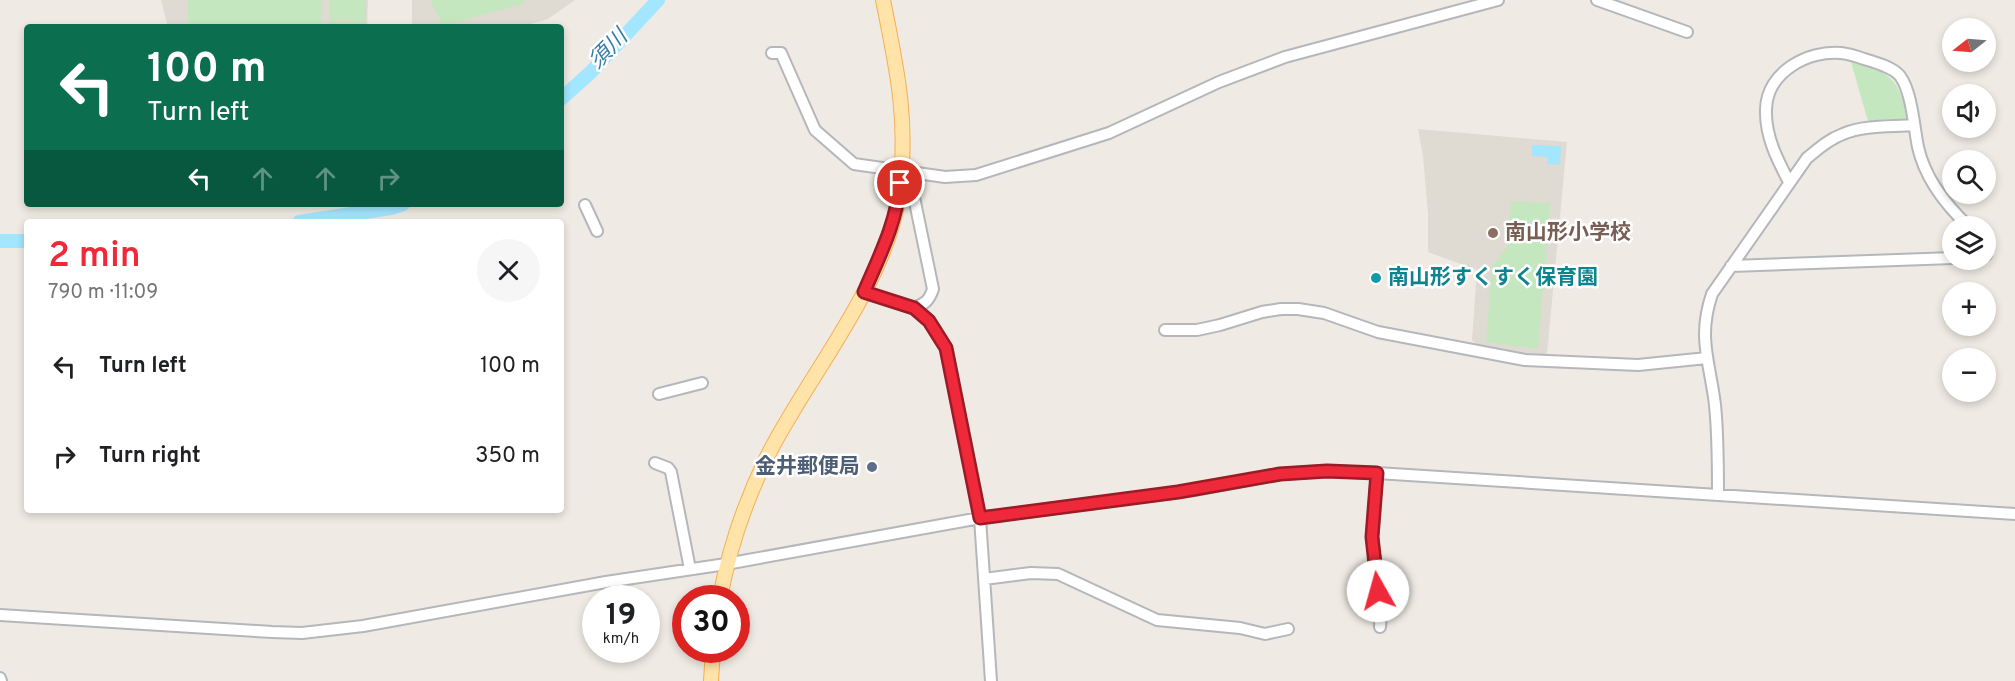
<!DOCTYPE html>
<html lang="en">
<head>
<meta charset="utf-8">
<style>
  :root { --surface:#fff; --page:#f6f6f6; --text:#202124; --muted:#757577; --accent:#ef293a }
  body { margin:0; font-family:Overpass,"Noto Sans JP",sans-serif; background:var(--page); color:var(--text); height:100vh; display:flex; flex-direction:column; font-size:22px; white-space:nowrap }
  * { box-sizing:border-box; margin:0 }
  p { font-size:20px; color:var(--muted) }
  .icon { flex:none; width:33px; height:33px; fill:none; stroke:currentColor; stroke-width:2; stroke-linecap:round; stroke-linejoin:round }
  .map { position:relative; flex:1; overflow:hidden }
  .sheet { position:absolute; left:24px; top:219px; width:540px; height:294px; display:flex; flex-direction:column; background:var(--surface); border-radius:6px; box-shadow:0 3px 9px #0003 }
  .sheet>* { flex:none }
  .top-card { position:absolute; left:24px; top:24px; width:540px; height:183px; border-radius:6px; box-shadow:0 3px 9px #0003; background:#0b6e4f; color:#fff; overflow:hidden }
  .needle { width:39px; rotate:253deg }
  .buttons { position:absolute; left:1942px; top:18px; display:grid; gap:12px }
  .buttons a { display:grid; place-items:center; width:54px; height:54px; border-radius:50%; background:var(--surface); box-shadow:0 3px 9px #0003; font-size:30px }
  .speed { position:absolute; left:582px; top:585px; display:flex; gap:12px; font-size:30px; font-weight:700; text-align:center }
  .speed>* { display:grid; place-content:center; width:78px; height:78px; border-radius:50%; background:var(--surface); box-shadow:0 3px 9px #0003; line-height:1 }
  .speed small { font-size:15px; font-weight:400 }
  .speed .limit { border:9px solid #d22; background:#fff; color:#111 }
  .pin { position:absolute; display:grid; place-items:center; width:51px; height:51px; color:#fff; margin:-26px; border:3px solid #fff; border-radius:50%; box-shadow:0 2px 6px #0007 }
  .me { position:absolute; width:66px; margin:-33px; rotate:353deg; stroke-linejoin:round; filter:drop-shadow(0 0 4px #0008) }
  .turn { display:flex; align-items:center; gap:21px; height:126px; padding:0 24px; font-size:27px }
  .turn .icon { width:78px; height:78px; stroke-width:2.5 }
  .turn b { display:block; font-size:42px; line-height:51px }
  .lanes { display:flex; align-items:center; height:57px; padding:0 24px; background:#0003; justify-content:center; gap:30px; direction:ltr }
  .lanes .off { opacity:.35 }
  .round { display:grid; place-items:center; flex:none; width:63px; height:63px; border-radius:32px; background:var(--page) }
  .overview { display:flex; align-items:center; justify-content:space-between; height:102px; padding:0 24px }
  h1 { font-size:36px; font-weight:600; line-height:45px; color:var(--accent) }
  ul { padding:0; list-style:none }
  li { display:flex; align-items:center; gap:18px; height:90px; padding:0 24px }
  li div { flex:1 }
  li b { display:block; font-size:22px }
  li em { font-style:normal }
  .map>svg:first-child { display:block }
  .education { fill:#dfdad2 }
  .green { fill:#c5e7bf }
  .water { fill:#a3e6ff }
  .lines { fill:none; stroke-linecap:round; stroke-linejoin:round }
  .river { stroke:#a3e6ff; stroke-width:14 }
  .minor-casing { stroke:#b4b7bb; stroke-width:14 }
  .major-casing { stroke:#f6af55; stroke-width:16 }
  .minor { stroke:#fff; stroke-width:10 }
  .major { stroke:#ffe3a8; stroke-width:14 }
  .route-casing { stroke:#9b1b26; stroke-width:15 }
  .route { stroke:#ef293a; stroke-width:10 }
  .education-dot { fill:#8d6e63; stroke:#fff; stroke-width:2 }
  .culture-dot { fill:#0f9aa8; stroke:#fff; stroke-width:2 }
  .service-dot { fill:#5c6f8a; stroke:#fff; stroke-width:2 }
  .labels { text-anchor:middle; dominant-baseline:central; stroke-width:5; stroke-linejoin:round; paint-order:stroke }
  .education-label { font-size:21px; font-weight:bold; fill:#785e54; stroke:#fff; text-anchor:start }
  .culture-label { font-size:21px; font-weight:bold; fill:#0d838f; stroke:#fff; text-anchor:start }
  .service-label { font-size:21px; font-weight:bold; fill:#4e5e75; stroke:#fff; text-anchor:end }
  .water-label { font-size:22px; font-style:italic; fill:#377da3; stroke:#fff }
</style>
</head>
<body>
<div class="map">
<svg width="2015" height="681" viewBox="0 0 2015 681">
  <rect width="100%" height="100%" fill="#efeae3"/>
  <path class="education" d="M161,0H368L367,27H168Z
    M412,0H575L548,19L520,27H412Z
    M1418,129L1567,142L1547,354L1540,357L1480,348L1472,340L1477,270L1428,252V214L1423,156Z"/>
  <path class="green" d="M188,0H322V24L314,27H188Z
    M329,0H366V20H329Z
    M430,0H526L523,4L443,26Z
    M329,21H366V27H329Z
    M1859,61C1893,74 1900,84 1909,119L1905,122L1871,124L1867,118L1851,62Z
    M1511,201L1550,203L1538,349L1486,342L1492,266L1508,246Z"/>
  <path class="water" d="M1532,145L1561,146L1560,165L1547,164L1548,157L1532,156Z"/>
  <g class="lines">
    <path class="river" d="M561,99L591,72L658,0
      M299,222L391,208L403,204
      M0,241H27"/>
    <defs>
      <path id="minor" d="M1597,0L1687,32
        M772,53H781L815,130L854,164L945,177L976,175L1109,133L1219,82L1285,57L1498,0
        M909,173L933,289C929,301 925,304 913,308
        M1789,182C1777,159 1765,136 1766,109C1767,72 1808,50 1841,53C1849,54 1856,56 1864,59C1874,62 1893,67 1900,76C1912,92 1914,128 1918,147C1925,179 1946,205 1968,226
        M585,205L597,231
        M1986,244V255
        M1731,266L1953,258
        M864,292L913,308L929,321L946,348L980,518L991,681
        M1165,330H1197L1220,325L1262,312L1281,309H1298L1324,313L1378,332L1525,360L1638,365L1707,358
        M659,394L702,383
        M655,463L668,468L671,472L690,569
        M1377,473L1372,537L1381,611L1380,627
        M1718,494C1718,464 1718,434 1715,405C1710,362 1697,338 1712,294L1807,158C1818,149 1829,139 1843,134C1864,125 1891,127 1914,125
        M984,579L1031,573L1058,574L1157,620L1240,628L1265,634L1288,629
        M0,615L272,632L302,633L363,626L606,582L726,564L980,518L1194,490L1280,474L1327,471L1377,473L2015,514
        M0,678L1,681"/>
      <path id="major" d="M720,598C729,549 745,502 767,457C808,375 886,286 899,194C909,123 897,69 883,0
        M711,681L713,650"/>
    </defs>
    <use href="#minor" class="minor-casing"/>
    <use href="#major" class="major-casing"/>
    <use href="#minor" class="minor"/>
    <use href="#major" class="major"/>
  </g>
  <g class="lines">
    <defs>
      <path id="route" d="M900,183C897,222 879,257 864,292L914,308L929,321L946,348L980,518L1178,492L1280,474L1327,471L1377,473L1372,537L1378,591"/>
    </defs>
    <use href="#route" class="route-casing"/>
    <use href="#route" class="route"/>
  </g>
  <circle class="education-dot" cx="1493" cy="233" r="6"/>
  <circle class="culture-dot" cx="1376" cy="278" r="6"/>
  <circle class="service-dot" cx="872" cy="467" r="6"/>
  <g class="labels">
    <g class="education-label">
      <text x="1505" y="233">南山形小学校</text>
    </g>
    <g class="culture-label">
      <text x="1388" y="278">南山形すくすく保育園</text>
    </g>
    <g class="service-label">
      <text x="860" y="467">金井郵便局</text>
    </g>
    <g class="water-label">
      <text transform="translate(609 50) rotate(-46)">須川</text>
    </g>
  </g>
</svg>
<div class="buttons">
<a><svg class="needle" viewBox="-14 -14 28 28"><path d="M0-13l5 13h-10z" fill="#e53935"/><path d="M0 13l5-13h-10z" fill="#757577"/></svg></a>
<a><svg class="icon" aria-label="sound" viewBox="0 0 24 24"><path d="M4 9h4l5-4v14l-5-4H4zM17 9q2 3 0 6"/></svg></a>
<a><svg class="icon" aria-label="search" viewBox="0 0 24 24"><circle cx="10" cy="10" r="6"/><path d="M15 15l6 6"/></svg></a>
<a><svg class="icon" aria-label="layers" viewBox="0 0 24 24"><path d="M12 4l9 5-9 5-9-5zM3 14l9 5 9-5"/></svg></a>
<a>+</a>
<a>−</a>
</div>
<div class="speed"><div>19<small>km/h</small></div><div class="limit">30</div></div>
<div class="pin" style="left:900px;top:183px;background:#d93025"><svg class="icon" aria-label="arrive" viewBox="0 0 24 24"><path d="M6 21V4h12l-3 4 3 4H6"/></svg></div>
<svg class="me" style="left:1378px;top:591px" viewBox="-20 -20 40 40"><circle r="19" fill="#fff"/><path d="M0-13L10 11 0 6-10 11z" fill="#ef293a"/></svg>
<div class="top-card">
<div class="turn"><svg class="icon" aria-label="left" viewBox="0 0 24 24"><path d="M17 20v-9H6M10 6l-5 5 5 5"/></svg><div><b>100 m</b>Turn left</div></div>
<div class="lanes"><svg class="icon" aria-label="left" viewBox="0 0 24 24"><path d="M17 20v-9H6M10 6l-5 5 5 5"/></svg><svg class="icon off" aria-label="ahead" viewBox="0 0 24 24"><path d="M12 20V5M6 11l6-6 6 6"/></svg><svg class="icon off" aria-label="ahead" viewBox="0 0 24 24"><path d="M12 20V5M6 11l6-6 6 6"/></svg><svg class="icon off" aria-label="right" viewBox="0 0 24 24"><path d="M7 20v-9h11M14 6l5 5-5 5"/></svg></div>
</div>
<section class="sheet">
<div class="overview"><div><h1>2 min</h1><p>790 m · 11:09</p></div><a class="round"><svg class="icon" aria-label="close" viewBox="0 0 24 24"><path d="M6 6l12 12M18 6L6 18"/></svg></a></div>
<ul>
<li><svg class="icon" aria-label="left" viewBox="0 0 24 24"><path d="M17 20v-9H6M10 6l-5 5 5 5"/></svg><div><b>Turn left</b></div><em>100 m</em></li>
<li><svg class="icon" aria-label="right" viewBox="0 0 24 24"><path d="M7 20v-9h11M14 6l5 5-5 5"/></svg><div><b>Turn right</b></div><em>350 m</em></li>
</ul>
</section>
</div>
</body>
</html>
